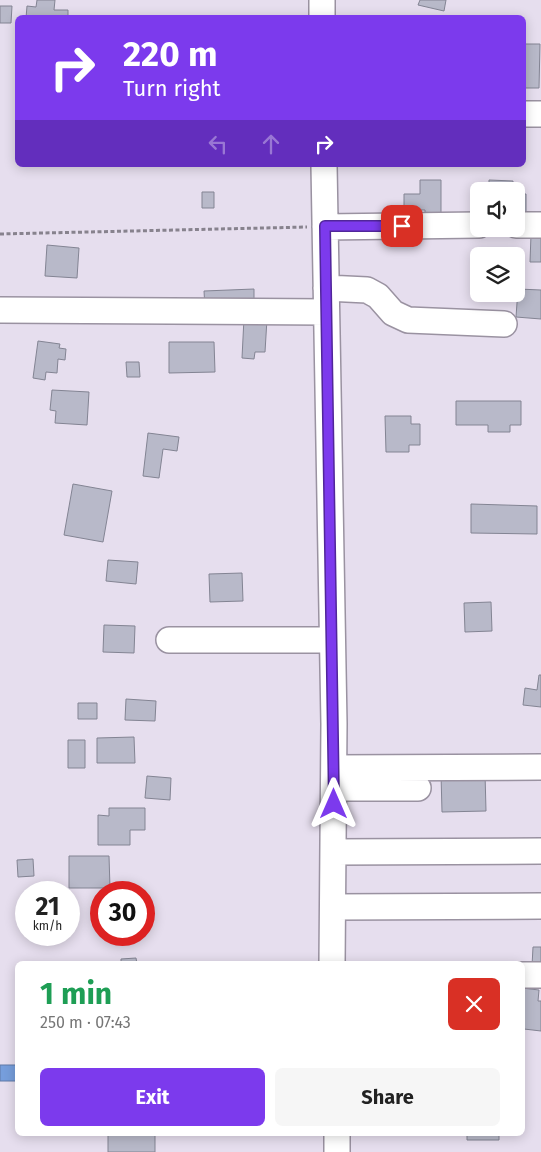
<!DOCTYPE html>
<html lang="en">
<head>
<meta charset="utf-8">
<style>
  :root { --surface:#fff; --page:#f6f6f6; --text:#222; --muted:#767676; --accent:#7c3aed }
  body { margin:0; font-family:"Fira Sans",sans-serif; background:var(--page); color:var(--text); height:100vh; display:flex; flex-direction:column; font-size:19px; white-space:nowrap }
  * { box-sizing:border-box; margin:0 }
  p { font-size:16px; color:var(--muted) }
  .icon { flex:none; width:28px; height:28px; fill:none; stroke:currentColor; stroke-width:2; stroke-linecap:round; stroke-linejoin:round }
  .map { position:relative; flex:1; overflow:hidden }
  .panel { position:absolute; left:15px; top:961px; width:510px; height:175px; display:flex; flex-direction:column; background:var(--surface); border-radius:8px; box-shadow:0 2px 12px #0003 }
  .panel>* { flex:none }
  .banner { position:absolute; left:15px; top:15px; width:511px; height:152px; border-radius:8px; box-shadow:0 2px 12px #0003; background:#7c3aed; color:#fff; overflow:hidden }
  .tools { position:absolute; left:470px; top:182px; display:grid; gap:10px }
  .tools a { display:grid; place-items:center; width:55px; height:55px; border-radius:8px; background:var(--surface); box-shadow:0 2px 12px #0003; font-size:25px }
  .speed { position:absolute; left:15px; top:881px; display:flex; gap:10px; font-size:25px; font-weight:700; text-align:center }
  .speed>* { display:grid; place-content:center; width:65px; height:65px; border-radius:50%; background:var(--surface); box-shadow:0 2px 12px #0003; line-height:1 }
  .speed small { font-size:12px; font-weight:400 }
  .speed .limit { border:8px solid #d22; background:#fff; color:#111 }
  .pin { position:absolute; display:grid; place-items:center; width:42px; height:42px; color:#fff; margin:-21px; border-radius:10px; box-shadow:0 2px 8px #0006 }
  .me { position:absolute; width:55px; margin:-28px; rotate:0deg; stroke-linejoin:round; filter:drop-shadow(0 0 4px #0008) }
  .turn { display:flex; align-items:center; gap:18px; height:105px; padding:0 25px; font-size:22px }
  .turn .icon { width:65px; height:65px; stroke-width:2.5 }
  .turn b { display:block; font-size:35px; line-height:42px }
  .lanes { display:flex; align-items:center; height:48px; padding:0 25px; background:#0003; justify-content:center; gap:25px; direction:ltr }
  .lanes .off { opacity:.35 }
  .round { display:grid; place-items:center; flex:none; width:52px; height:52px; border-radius:8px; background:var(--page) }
  .summary { display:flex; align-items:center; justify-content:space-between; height:85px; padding:0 25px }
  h1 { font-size:30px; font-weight:700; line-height:38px; color:#1e9e55 }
  .primary-button { display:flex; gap:10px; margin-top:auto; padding:10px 25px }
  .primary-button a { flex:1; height:58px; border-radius:8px; background:var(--accent); color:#fff; font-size:20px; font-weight:700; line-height:58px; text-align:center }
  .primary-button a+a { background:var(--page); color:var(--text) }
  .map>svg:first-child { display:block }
  .water { fill:#769edc; stroke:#607ba8 }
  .building { fill:#b8b9c9; stroke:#838493 }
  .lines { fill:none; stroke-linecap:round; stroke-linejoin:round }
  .minor-casing { stroke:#9a92a1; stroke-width:28 }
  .path { stroke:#87828d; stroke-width:3; stroke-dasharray:4 2.5; stroke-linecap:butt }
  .minor { stroke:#fff; stroke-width:25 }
  .route-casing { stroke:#51269a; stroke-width:12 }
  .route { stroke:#7c3aed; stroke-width:9 }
</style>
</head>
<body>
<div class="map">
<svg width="541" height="1152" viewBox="0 0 541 1152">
  <rect width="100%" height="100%" fill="#e6deee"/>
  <path class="water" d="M0,1065H17V1081H0Z"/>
  <path class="building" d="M37,0H55L54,10H68V18H26L27,6L36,7Z
    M420,0H446L444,11L418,5Z
    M0,6H12L11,23H0Z
    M524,44H540L539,88H524Z
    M420,180H441V218H425V210H404V194H420Z
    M489,180L513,181V186H517V194H526V218H516V191H489Z
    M202,192H214V208H202Z
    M531,235L541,236V262H530Z
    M47,245L79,248L77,278L45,276Z
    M254,289V306L205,308L204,291Z
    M518,289L541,290V319L516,317Z
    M244,318L267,319L265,352H255L254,359L242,358Z
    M38,341L60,344L59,348L66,349L65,360L58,359L57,373L46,372L45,380L33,378Z
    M169,342H214L215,372L169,373Z
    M126,362H139L140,377H127Z
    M52,390L89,392L87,425L55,423L56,411L50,410Z
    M456,401H521V425H510V432H488V425H456Z
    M385,416H411V424H420V445H409V452H386Z
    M148,433L179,437L177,451L163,449L159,478L143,476Z
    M73,484L112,491L103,542L64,535Z
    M471,504L537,506V534L471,533Z
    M108,560L138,562L136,584L106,581Z
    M242,573L243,601L210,602L209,574Z
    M491,602L492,631L465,632L464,603Z
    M104,625L135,626L134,653L103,652Z
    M539,675H541V707L523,705L525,688L537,690Z
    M126,699L156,701L155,721L125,720Z
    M78,703H97V719H78Z
    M134,737L135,763H97V738Z
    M68,740H85V768H68Z
    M485,773L486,811L442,812L441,774Z
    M147,776L171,778L170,800L145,798Z
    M109,808H145V830H130V845H98V815L109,816Z
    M69,856H109L110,888H69Z
    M33,859L34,876L18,877L17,860Z
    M533,947H541V966H532Z
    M136,958L137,964H121V959Z
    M522,988L539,990L538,1001H541V1031L524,1029Z
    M522,1046L524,1067H522Z
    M108,1134H155V1152H108Z
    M467,1134H499V1140H467Z"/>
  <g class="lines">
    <defs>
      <path id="minor" d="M322,0V18
        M524,114H541
        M324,165L334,724L332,964
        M516,225H541
        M325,227L479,225
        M326,288L367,290L378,296L393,313L408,320L504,324
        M0,310L326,312
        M169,640H332
        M334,768L541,767
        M334,788H418
        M333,852L541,851
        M333,907L541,906
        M522,975H541
        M337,1134V1152"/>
    </defs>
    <use href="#minor" class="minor-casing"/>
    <path class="path" d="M0,234L307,227"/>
    <use href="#minor" class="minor"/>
  </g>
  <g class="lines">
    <defs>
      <path id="route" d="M334,804L325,226H402"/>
    </defs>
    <use href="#route" class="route-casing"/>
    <use href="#route" class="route"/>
  </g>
</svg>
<div class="tools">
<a><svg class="icon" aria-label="sound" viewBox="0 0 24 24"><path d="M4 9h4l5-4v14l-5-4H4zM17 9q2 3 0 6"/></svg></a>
<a><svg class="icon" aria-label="layers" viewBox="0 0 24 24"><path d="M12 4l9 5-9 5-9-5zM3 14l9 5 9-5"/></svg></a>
</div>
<div class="speed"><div>21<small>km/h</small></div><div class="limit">30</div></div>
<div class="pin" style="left:402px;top:226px;background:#d93025"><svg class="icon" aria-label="arrive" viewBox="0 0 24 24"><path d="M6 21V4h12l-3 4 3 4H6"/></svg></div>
<svg class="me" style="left:334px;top:804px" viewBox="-20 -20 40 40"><path d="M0-17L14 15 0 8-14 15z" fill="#7c3aed" stroke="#fff" stroke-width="4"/></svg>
<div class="banner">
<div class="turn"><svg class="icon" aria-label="right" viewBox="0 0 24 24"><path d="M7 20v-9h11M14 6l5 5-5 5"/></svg><div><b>220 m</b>Turn right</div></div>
<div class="lanes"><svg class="icon off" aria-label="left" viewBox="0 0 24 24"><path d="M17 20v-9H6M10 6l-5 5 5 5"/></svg><svg class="icon off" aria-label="ahead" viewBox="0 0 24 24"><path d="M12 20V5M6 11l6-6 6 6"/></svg><svg class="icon" aria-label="right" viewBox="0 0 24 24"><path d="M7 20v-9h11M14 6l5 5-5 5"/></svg></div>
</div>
<section class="panel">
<div class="summary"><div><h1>1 min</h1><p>250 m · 07:43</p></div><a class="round" style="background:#d93025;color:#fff"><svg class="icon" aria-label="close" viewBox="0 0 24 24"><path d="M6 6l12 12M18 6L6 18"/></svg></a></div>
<div class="primary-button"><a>Exit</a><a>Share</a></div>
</section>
</div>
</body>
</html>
